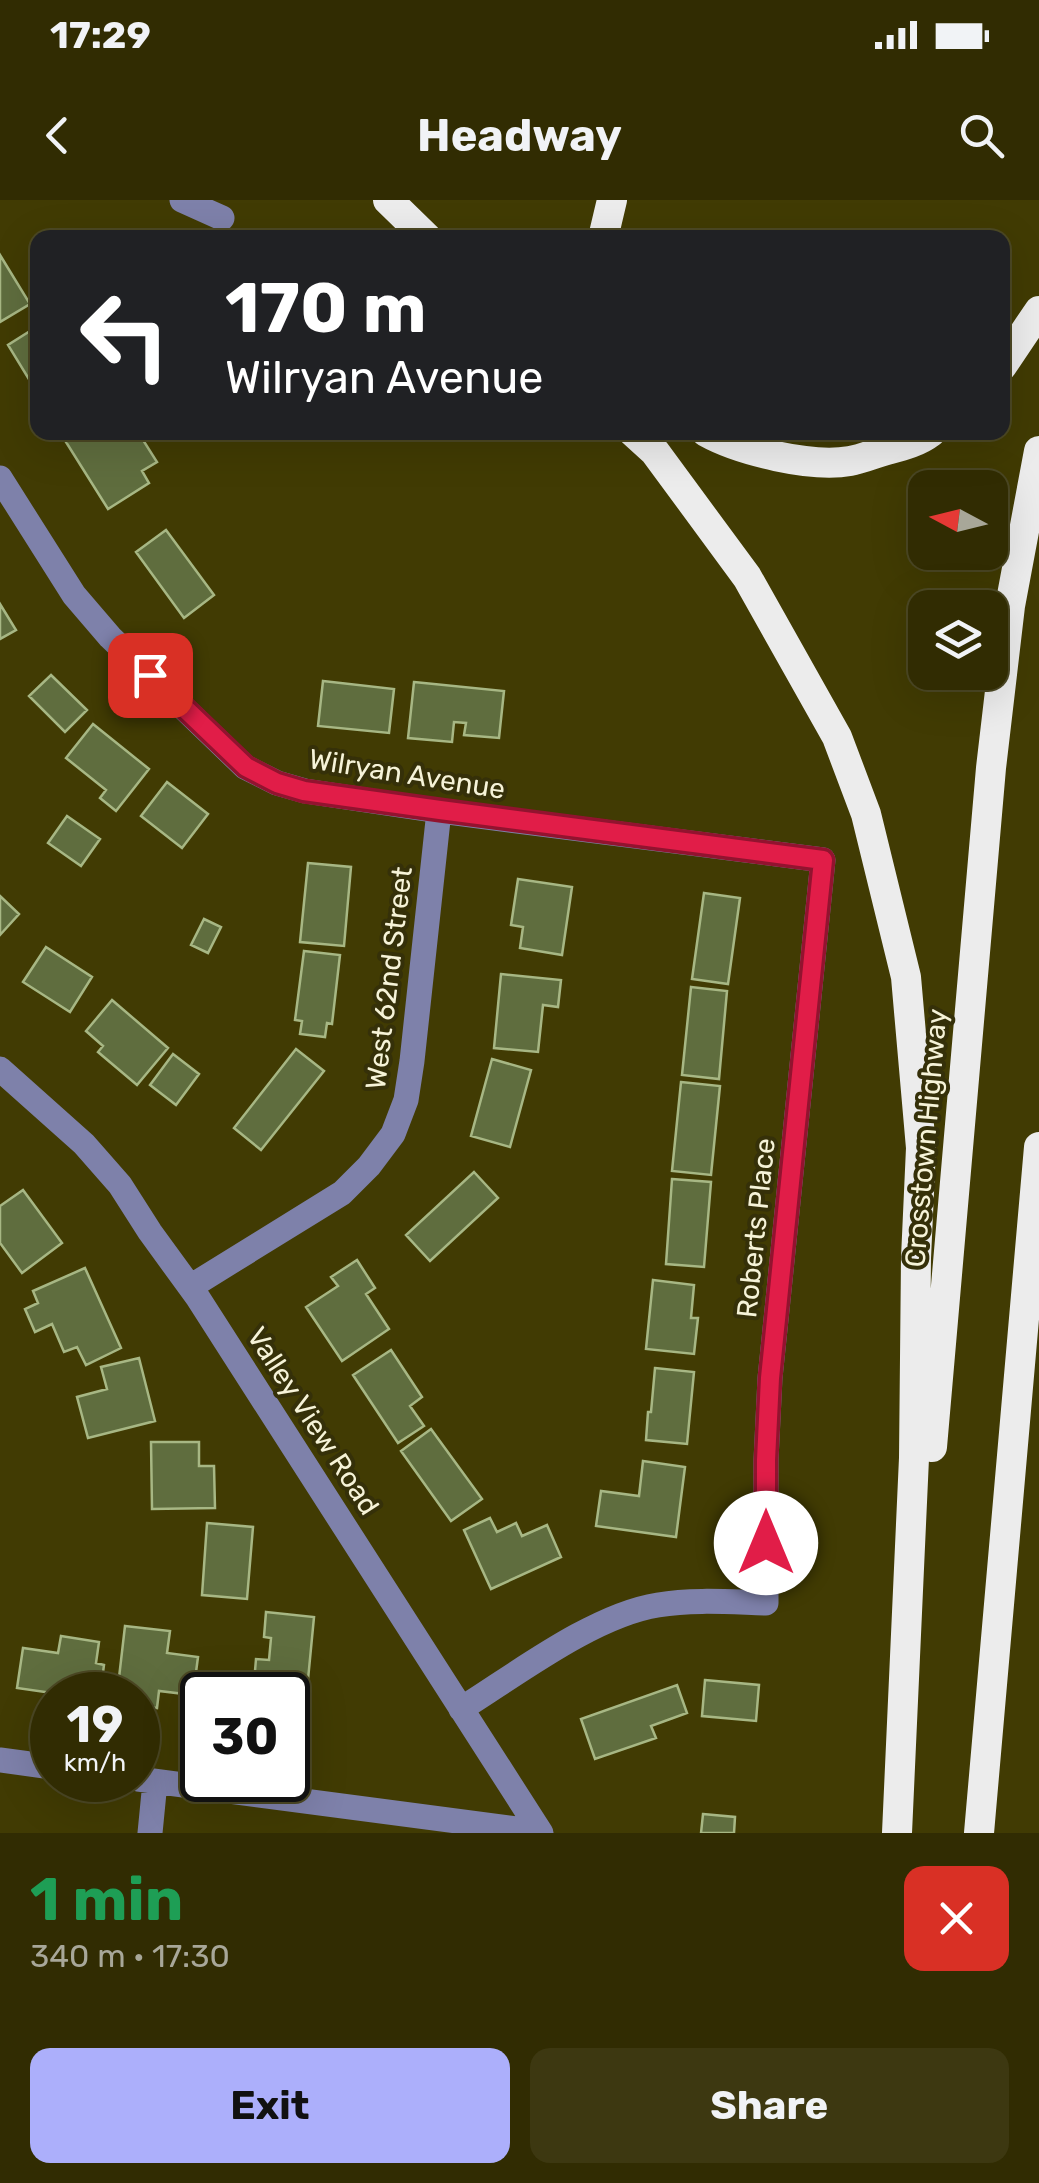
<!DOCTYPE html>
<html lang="en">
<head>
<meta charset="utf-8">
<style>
  :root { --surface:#312c02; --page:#3d3811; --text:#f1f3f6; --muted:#a8a799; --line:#4c4824; --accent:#acaffb }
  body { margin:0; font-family:Rubik,sans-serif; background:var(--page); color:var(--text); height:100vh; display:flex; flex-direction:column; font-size:38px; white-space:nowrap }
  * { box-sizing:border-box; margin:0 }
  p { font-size:32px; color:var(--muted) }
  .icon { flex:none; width:55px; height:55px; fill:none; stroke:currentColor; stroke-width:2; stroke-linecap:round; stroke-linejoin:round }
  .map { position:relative; height:1633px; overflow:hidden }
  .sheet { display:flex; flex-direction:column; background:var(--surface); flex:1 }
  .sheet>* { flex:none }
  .banner { position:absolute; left:30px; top:30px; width:980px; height:210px; border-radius:20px; box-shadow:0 10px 40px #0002,0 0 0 2px var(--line); background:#202124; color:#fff; overflow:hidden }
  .needle { width:65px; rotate:277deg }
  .buttons { position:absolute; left:908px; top:270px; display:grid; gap:20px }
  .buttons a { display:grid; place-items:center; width:100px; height:100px; border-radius:20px; background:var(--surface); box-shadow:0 10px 40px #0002,0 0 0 2px var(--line); font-size:50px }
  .speed { position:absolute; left:30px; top:1472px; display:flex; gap:20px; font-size:50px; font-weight:700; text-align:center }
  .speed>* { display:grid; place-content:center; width:130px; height:130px; border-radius:50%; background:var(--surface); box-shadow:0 10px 40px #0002,0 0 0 2px var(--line); line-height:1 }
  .speed small { font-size:25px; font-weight:400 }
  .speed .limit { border:5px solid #111; border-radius:15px; background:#fff; color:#111 }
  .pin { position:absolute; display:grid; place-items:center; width:85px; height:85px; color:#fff; margin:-42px; border-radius:20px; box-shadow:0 5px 15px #0006 }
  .me { position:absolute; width:110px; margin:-55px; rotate:0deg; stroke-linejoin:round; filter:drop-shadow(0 0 8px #0008) }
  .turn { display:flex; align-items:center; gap:35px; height:210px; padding:0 30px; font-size:45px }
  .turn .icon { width:130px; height:130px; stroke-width:2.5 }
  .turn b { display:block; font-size:70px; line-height:85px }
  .round { display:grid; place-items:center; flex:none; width:105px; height:105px; border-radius:20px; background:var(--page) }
  .headline { display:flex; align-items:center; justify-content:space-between; height:170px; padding:0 30px }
  h1 { font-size:60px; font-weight:700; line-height:75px; color:#1e9e55 }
  .primary-button { display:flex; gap:20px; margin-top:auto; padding:20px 30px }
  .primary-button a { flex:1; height:115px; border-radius:20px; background:var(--accent); color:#111; font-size:40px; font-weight:700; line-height:115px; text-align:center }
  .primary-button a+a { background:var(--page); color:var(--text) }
  .status { display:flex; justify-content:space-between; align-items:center; height:70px; padding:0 50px; background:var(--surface); direction:ltr }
  .status svg { height:28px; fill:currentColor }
  header { display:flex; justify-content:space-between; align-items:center; height:130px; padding:0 30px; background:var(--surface); font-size:45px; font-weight:700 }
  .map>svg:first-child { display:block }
  .building { fill:#5f6d3e; stroke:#a7b784; stroke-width:2.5 }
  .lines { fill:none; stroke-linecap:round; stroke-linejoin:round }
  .minor { stroke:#7e81aa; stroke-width:25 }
  .highway { stroke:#ececec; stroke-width:30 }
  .route-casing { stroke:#92132f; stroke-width:25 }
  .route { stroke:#e11d48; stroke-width:18 }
  .labels { text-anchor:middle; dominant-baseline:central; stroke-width:8; stroke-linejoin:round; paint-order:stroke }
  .street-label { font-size:28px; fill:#f6f3d8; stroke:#353009 }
</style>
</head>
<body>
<div class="status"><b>17:29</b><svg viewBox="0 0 49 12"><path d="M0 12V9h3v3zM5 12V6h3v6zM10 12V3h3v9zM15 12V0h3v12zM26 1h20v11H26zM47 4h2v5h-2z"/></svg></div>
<header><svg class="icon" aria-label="back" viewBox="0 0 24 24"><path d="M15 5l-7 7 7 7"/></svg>Headway<svg class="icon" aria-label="search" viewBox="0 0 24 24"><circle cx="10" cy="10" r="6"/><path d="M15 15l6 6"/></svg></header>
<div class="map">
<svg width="1039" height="1633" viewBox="0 0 1039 1633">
  <rect width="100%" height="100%" fill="#413b03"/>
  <path class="building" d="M0,55L30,104L0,122Z
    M38,126V194L8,145Z
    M80,232H138L157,262L142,271L149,283L108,309L66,242Z
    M166,330L214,395L184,418L136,352Z
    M0,404L16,430L0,439Z
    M51,475L87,510L65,532L29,496Z
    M323,481L394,489L389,533L318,526Z
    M414,482L504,491L499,538L464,535L466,523L454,522L452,542L408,538Z
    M93,524L149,569L116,611L100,598L106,590L66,558Z
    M167,582L208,614L182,648L141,616Z
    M67,616L100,639L81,666L48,643Z
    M308,663L351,667L344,746L300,742Z
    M518,679L572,687L562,755L520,748L523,727L511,725Z
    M704,693L740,698L728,784L692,779Z
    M0,696L19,714L0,735Z
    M204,719L221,727L208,753L191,745Z
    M46,747L92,777L70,812L23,782Z
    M304,751L340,755L332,824L327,823L325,837L300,834L302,821L295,820Z
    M501,774L561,780L558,807L543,805L538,852L494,848Z
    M691,787L727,791L719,879L682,875Z
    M112,800L168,848L137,885L98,852L103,846L86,831Z
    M296,849L324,871L261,950L234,928Z
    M173,854L199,874L176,905L150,885Z
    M492,859L531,870L510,947L471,936Z
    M681,882L720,886L711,975L672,971Z
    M474,972L498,998L430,1061L406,1035Z
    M672,979L711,982L704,1067L666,1064Z
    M23,990L62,1043L22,1073L0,1043V1006Z
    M357,1060L375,1088L366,1094L389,1129L342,1161L306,1107L338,1086L331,1077Z
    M85,1068L121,1148L86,1165L77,1147L64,1152L52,1124L35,1132L25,1109L38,1103L33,1091Z
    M653,1080L694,1085L691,1118H698L694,1154L646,1149Z
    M391,1150L422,1197L410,1206L424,1226L398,1243L353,1175Z
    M139,1158L155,1221L88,1238L77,1197L107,1189L101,1167Z
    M655,1168L694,1172L687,1244L646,1240L648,1212H651Z
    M431,1229L482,1299L451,1321L401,1251Z
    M151,1242H199V1266H214L215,1308L152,1309Z
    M643,1261L685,1267L676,1337L596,1326L601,1291L639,1296Z
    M490,1318L497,1332L516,1323L522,1336L547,1325L561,1357L491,1389L464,1330Z
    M207,1323L253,1327L247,1399L202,1395Z
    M266,1412L314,1417L307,1490L285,1488L284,1495H253L256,1459L269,1460L271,1438L264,1437Z
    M125,1426L170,1431L167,1453L198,1457L193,1495L159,1491L157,1508L138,1505V1495H117Z
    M61,1436L99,1442L96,1463L104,1465L100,1495H66L17,1488L23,1448L58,1453Z
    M705,1480L759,1485L756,1521L702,1516Z
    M677,1485L687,1513L651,1526L656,1538L595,1559L581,1519Z
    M703,1614L735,1617L734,1633H701Z"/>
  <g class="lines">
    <path class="minor" d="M182,0L222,18
      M0,278L74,395L110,437L245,567L277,583L305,591L439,611L823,660L770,1178L766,1260V1403C730,1402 694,1399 658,1405C594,1415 517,1474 461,1509
      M0,869L84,944L120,985L150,1032L198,1098L541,1633
      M190,1087L342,993L369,966L393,934L406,900L412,861L439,611
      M0,1560L52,1567
      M138,1579L540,1632
      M150,1633L155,1582"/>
    <path class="highway" d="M388,0L427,38
      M603,38L612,0
      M1002,166L1039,111
      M633,232L655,252L747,377L837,537L866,614L906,777L921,948L916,1058L914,1258L897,1633
      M706,232C740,251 812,268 850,261C862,259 875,253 887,250C902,246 918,242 931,232
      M932,1247L991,568L1010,406L1039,251
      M979,1633L1039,947"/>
  </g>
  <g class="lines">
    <defs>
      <path id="route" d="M150,475L246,567L277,583L304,591L440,610L823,660L770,1178L766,1260V1343"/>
    </defs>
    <use href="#route" class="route-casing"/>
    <use href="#route" class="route"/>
  </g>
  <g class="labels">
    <g class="street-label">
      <text transform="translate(407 574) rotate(9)">Wilryan Avenue</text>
      <text transform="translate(389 778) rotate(-83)">West 62nd Street</text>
      <text transform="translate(926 938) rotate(-85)">Crosstown Highway</text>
      <text transform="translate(756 1028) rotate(-84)">Roberts Place</text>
      <text transform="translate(313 1221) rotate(57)">Valley View Road</text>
    </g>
  </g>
</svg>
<div class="buttons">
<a><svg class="needle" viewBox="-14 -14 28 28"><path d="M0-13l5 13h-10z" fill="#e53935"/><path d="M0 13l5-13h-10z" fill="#a8a799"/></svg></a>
<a><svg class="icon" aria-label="layers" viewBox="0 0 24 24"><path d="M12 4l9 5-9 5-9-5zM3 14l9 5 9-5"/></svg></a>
</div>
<div class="speed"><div>19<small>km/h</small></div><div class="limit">30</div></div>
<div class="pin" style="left:150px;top:475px;background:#d93025"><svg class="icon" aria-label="arrive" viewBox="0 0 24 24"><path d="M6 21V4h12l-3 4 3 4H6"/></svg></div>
<svg class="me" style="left:766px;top:1343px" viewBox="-20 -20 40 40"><circle r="19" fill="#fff"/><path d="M0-13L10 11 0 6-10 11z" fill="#e11d48"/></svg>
<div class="banner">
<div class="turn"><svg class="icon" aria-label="left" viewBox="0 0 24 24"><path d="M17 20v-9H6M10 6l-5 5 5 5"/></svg><div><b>170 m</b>Wilryan Avenue</div></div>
</div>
</div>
<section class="sheet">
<div class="headline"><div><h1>1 min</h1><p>340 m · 17:30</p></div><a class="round" style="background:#d93025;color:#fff"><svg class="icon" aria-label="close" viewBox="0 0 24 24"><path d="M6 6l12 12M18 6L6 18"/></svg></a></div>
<div class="primary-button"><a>Exit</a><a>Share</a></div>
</section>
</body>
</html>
